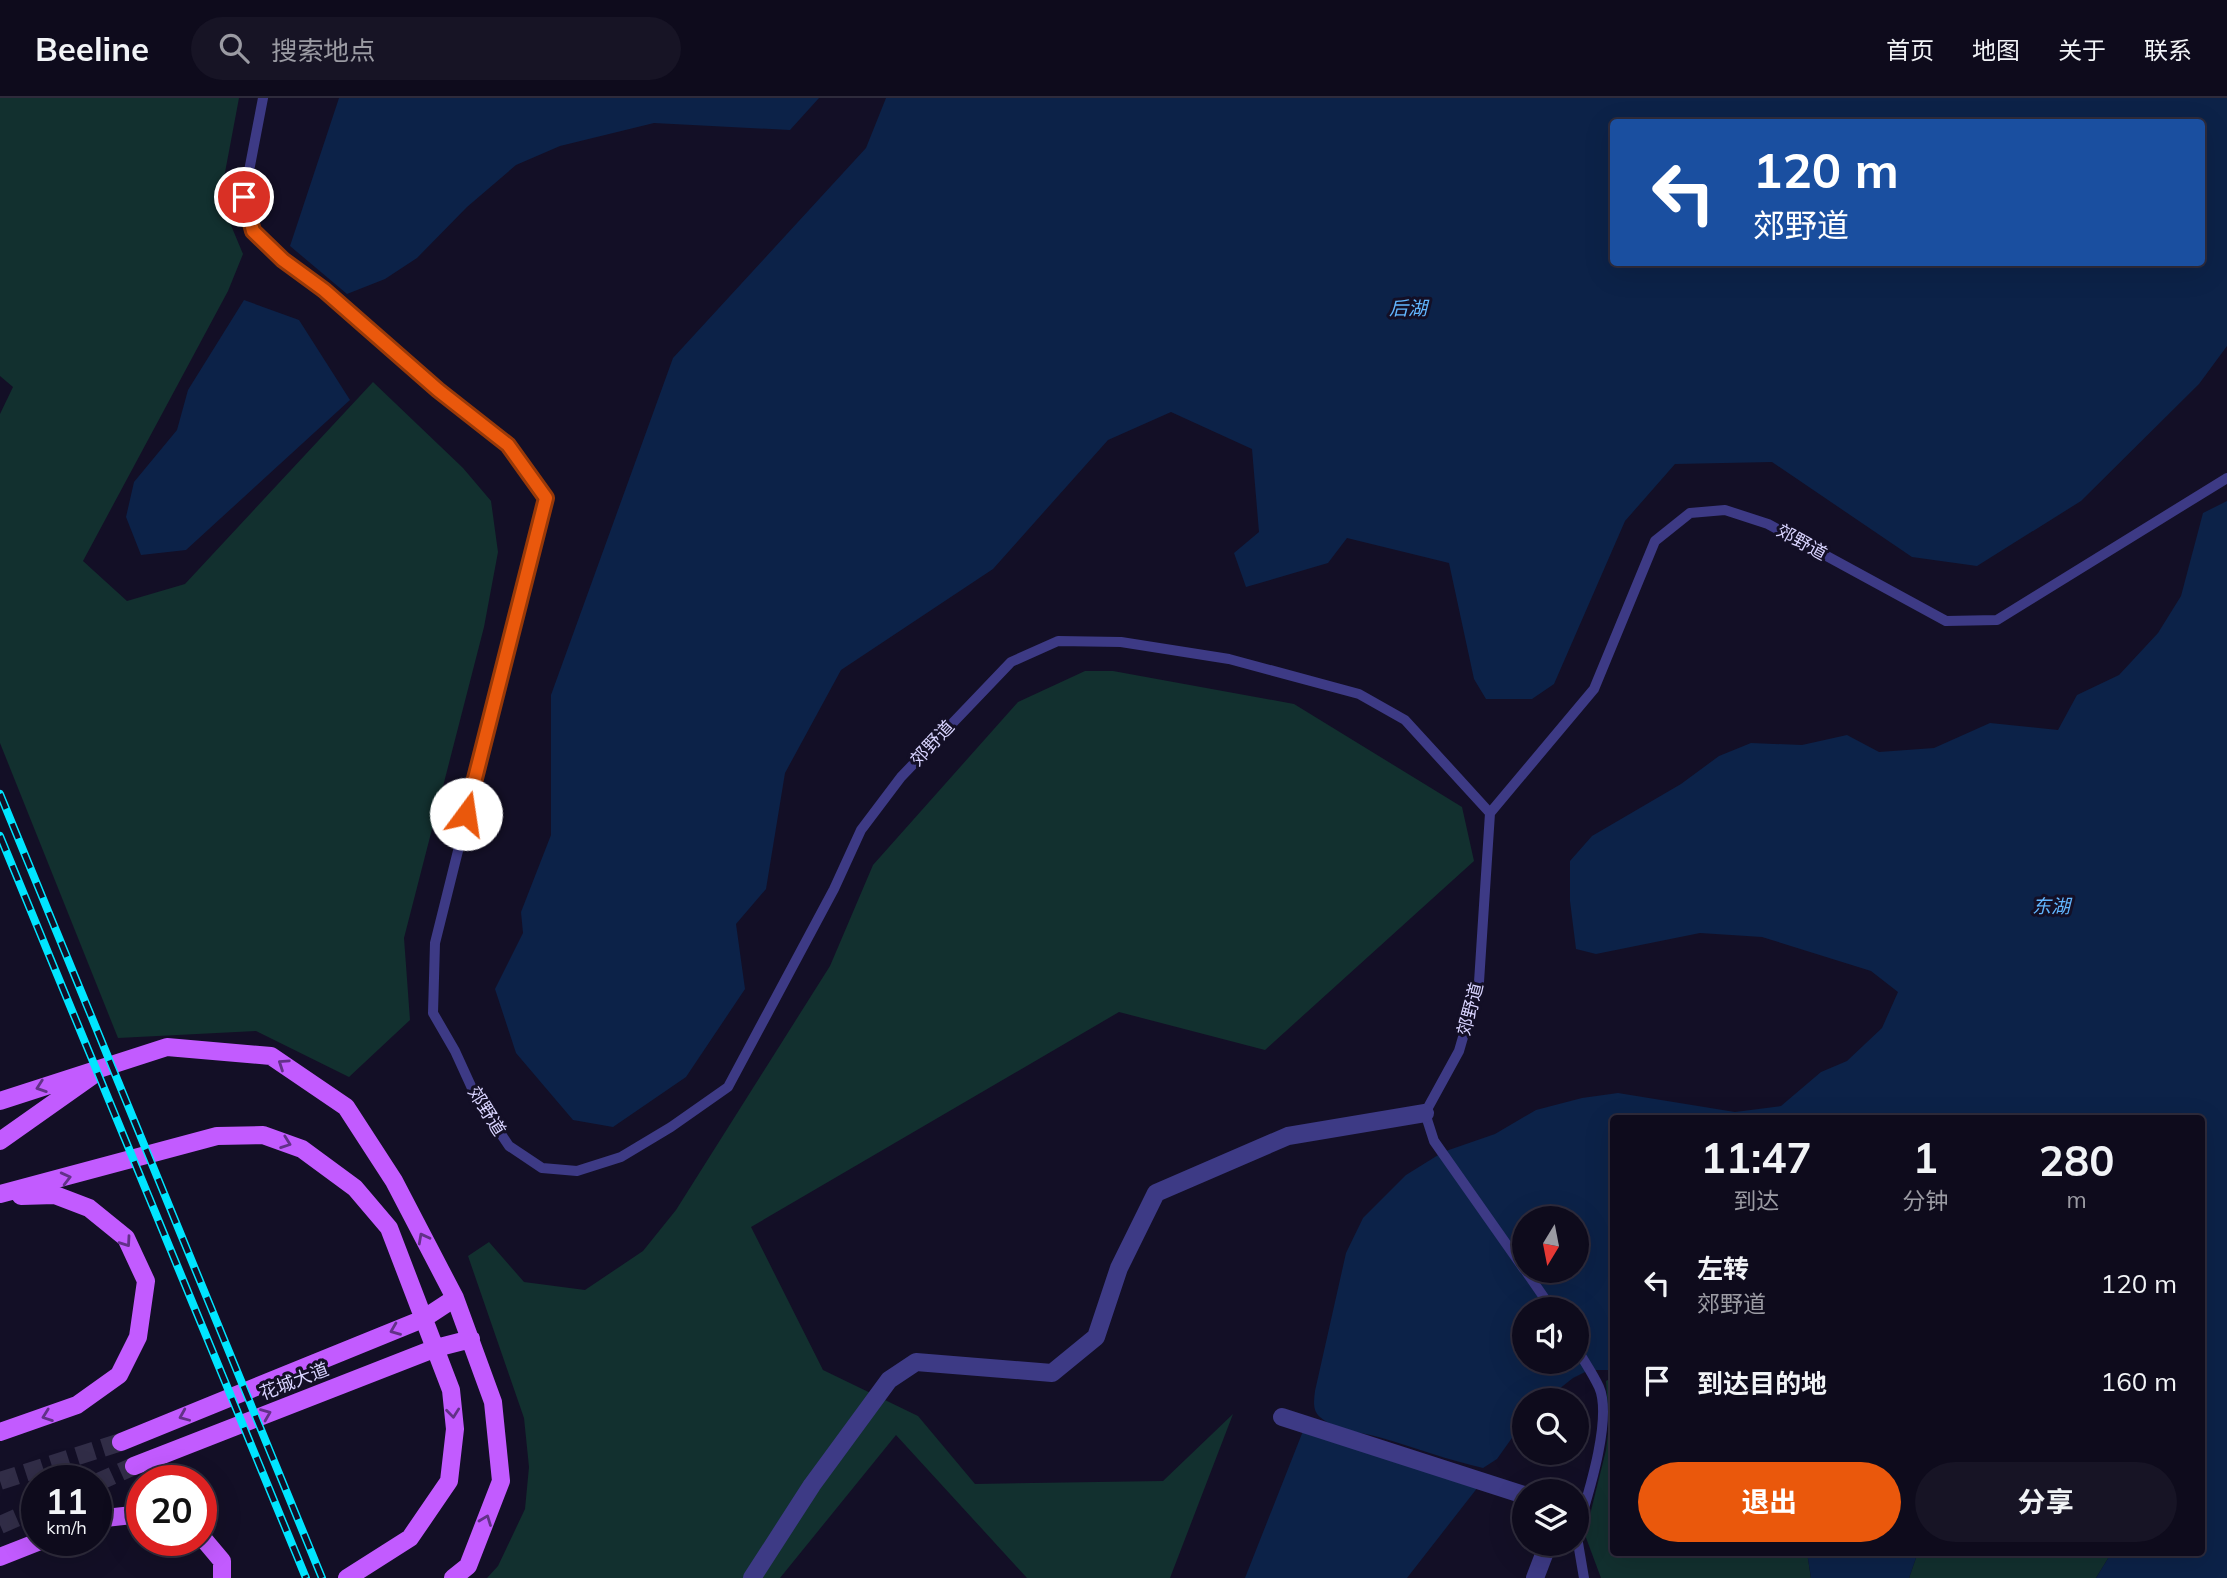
<!DOCTYPE html>
<html lang="zh">
<head>
<meta charset="utf-8">
<style>
  :root { --surface:#0e0b1c; --page:#171425; --text:#f1f3f6; --muted:#9b9ba3; --line:#2e2b3b; --accent:#ea580c }
  body { margin:0; font-family:Mulish,"Noto Sans SC",sans-serif; background:var(--page); color:var(--text); height:100vh; display:flex; flex-direction:column; font-size:26px; white-space:nowrap }
  * { box-sizing:border-box; margin:0 }
  p { font-size:23px; color:var(--muted) }
  .icon { flex:none; width:38px; height:38px; fill:none; stroke:currentColor; stroke-width:2; stroke-linecap:round; stroke-linejoin:round }
  .map { position:relative; flex:1; overflow:hidden }
  .panel { position:absolute; left:1610px; top:1017px; width:595px; height:441px; display:flex; flex-direction:column; background:var(--surface); border-radius:7px; box-shadow:0 7px 28px #0002,0 0 0 2px var(--line) }
  .panel>* { flex:none }
  .hud { position:absolute; left:1610px; top:21px; width:595px; height:147px; border-radius:7px; box-shadow:0 7px 28px #0002,0 0 0 2px var(--line); background:#1a4fa0; color:#fff; overflow:hidden }
  .needle { width:46px; rotate:190deg }
  .fabs { position:absolute; left:1512px; top:1108px; display:grid; gap:14px }
  .fabs a { display:grid; place-items:center; width:77px; height:77px; border-radius:50%; background:var(--surface); box-shadow:0 7px 28px #0002,0 0 0 2px var(--line); font-size:35px }
  .speed { position:absolute; left:21px; top:1367px; display:flex; gap:14px; font-size:35px; font-weight:700; text-align:center }
  .speed>* { display:grid; place-content:center; width:91px; height:91px; border-radius:50%; background:var(--surface); box-shadow:0 7px 28px #0002,0 0 0 2px var(--line); line-height:1 }
  .speed small { font-size:18px; font-weight:400 }
  .speed .limit { border:10px solid #d22; background:#fff; color:#111 }
  .pin { position:absolute; display:grid; place-items:center; width:60px; height:60px; color:#fff; margin:-30px; border:4px solid #fff; border-radius:50%; box-shadow:0 2px 7px #0007 }
  .me { position:absolute; width:77px; margin:-38px; rotate:14deg; stroke-linejoin:round; filter:drop-shadow(0 0 5px #0008) }
  .turn { display:flex; align-items:center; gap:24px; height:147px; padding:0 28px; font-size:32px }
  .turn .icon { width:91px; height:91px; stroke-width:2.5 }
  .turn b { display:block; font-size:49px; line-height:60px }
  .eta { display:flex; justify-content:space-evenly; align-items:center; height:119px; text-align:center }
  .eta b { font-size:42px; font-weight:700; line-height:49px }
  .cta { display:flex; gap:14px; margin-top:auto; padding:14px 28px }
  .cta a { flex:1; height:80px; border-radius:42px; background:var(--accent); color:#fff; font-size:28px; font-weight:700; line-height:80px; text-align:center }
  .cta a+a { background:var(--page); color:var(--text) }
  ul { padding:0; list-style:none }
  li { display:flex; align-items:center; gap:21px; height:98px; padding:0 28px }
  li div { flex:1 }
  li b { display:block; font-size:26px }
  li em { font-style:normal }
  header { display:flex; align-items:center; gap:42px; box-sizing:border-box; height:98px; padding:0 35px; background:var(--surface); border-bottom:2px solid var(--line) }
  header strong { font-size:33px }
  nav { display:flex; gap:38px; margin-inline-start:auto; font-size:24px }
  .search { width:490px; height:63px; background:var(--page); display:flex; align-items:center; gap:18px; box-sizing:border-box; padding:0 24px; border-radius:38px; color:var(--muted); font-size:26px }
  .map>svg:first-child { display:block }
  .green { fill:#12302f }
  .water { fill:#0c2248; fill-rule:evenodd }
  .lines { fill:none; stroke-linecap:round; stroke-linejoin:round }
  .primary-tunnel { stroke:#312d47; stroke-width:18; stroke-dasharray:18 9; stroke-linecap:butt }
  .lane { stroke:#3d3a85; stroke-width:10 }
  .street { stroke:#3d3a85; stroke-width:18 }
  .primary { stroke:#c25bff; stroke-width:18 }
  .rail-casing { stroke:#00e5ff; stroke-width:8 }
  .rail { stroke:#130f26; stroke-width:5; stroke-dasharray:16; stroke-linecap:butt }
  .oneway { stroke:#623188 }
  .route-casing { stroke:#983908; stroke-width:18 }
  .route { stroke:#ea580c; stroke-width:12 }
  .labels { text-anchor:middle; dominant-baseline:central; stroke-width:6; stroke-linejoin:round; paint-order:stroke }
  .street-label { font-size:18px; fill:#d9d4ff; stroke:#130f26 }
  .water-label { font-size:19px; font-style:italic; fill:#62b6ff; stroke:#130f26 }
</style>
</head>
<body>
<header>
<strong>Beeline</strong>
<div class="search"><svg class="icon" aria-label="search" viewBox="0 0 24 24"><circle cx="10" cy="10" r="6"/><path d="M15 15l6 6"/></svg>搜索地点</div>
<nav><a>首页</a><a>地图</a><a>关于</a><a>联系</a></nav>
</header>
<div class="map">
<svg width="2227" height="1480" viewBox="0 0 2227 1480">
  <rect width="100%" height="100%" fill="#130f26"/>
  <path class="green" d="M0,0H239L220,101L243,156L228,193L83,463L127,503L185,486L373,284L463,370L491,403L498,454L484,529L404,840L410,922L349,979L256,933L118,940L0,645V316L13,289L0,278Z
    M1085,573H1113L1294,606L1462,709L1474,763L1265,952L1119,914L751,1129L823,1272L918,1318L975,1386L1163,1383L1233,1316L1170,1480H1027L896,1337L780,1480H487L498,1468L525,1411L529,1369L524,1320L468,1158L489,1144L524,1184L585,1192L643,1153L676,1112L830,868L873,767L1018,604Z
    M1613,1279L1614,1454H1807L1811,1480H1601L1585,1437L1606,1352L1609,1327L1606,1283Z
    M1918,1454H2112L2096,1480H1909Z"/>
  <path class="water" d="M339,0H819L790,32L654,25L560,48L516,67L467,109L417,160L385,181L347,196L290,148Z
    M886,0H2227V248L2199,286L2081,403L1977,468L1912,459L1772,364L1675,366L1625,423L1554,586L1532,601H1486L1474,581L1449,465L1347,440L1328,465L1246,489L1234,455L1259,434L1252,351L1171,314L1108,342L993,471L841,572L785,675L766,791L736,826L745,891L686,979L613,1029L573,1022L516,955L495,891L523,835L521,814L551,737V597L673,260L866,50ZM1614,24H2202V164H1614Z
    M244,202L299,222L350,302L186,452L141,457L126,419L134,384L177,332L188,292Z
    M2227,403V1480H2096L2112,1454H2202V1020H1614L1613,1272H1589L1573,1280L1545,1302H1524V1323L1497,1361L1483,1370C1448,1362 1416,1350 1382,1340C1363,1334 1336,1333 1320,1319C1312,1312 1314,1302 1315,1293L1346,1155L1363,1120L1406,1077L1443,1054L1495,1036L1536,1012L1582,1000L1618,995L1735,1014L1781,1008L1821,974L1847,963L1882,930L1898,894L1871,873L1762,839L1700,835L1596,856L1576,851L1570,803V763L1592,738L1681,686L1719,658L1751,645L1802,647L1847,637L1879,654L1934,650L1990,625L2058,632L2077,597L2119,577L2158,535L2181,498L2203,415ZM1524,1120H1577V1172H1524ZM1524,1211H1577V1264H1524Z
    M1303,1333L1478,1389L1407,1480H1245Z
    M1807,1454H1918L1909,1480H1811Z"/>
  <g class="lines">
    <path class="primary-tunnel" d="M0,1383L121,1344
      M96,1385L134,1368
      M0,1427L37,1411"/>
    <path class="lane" d="M263,0L244,99L253,133L283,162L324,193L438,292L508,347L546,400L435,845L433,915L455,953L476,999L509,1048L542,1070L577,1073L621,1059L671,1029L728,989L834,791L861,732L901,679L1011,564L1058,543L1121,544L1229,561L1359,596L1405,622L1490,715
      M1524,1171L1434,1043L1425,1015L1459,953L1479,884L1490,715L1594,591L1655,443L1690,415L1725,412L1768,426L1946,523L1997,522L2227,380
      M1525,1172L1552,1211
      M1577,1251C1584,1263 1593,1276 1599,1289C1613,1321 1587,1400 1577,1433
      M1577,1439L1584,1480"/>
    <path class="street" d="M1282,1319L1524,1397
      M752,1480L812,1387L889,1282L916,1264L1052,1275L1096,1239L1119,1170L1156,1095L1288,1038L1425,1015
      M1535,1480L1548,1446"/>
    <path class="primary" d="M0,1003L167,949L271,958L346,1009L394,1083L455,1200L493,1304L501,1383L468,1468L453,1480
      M0,1043L92,978
      M0,1096L217,1038L263,1037L302,1051L355,1090L389,1130L451,1292L455,1331L449,1383L410,1440L347,1480
      M0,1334L77,1307L119,1277L138,1239L146,1183L126,1140L89,1110L55,1097L21,1098
      M121,1344L423,1221L455,1200
      M134,1368L436,1250L471,1241
      M96,1421L142,1416
      M201,1438L222,1463V1480
      M0,1459L43,1442"/>
    <defs>
      <path id="rail" d="M0,696L322,1480
        M0,738L306,1480"/>
    </defs>
    <use href="#rail" class="rail-casing"/>
    <use href="#rail" class="rail"/>
  </g>
  <defs><path id="oneway-chevron" d="M-2-3.5L2.5 0L-2 3.5" fill="none" stroke-width="1.6" stroke-linecap="round" stroke-linejoin="round" transform="scale(1.75)"/></defs>
  <g class="oneway">
    <use href="#oneway-chevron" transform="translate(283 966) rotate(-146)"/>
    <use href="#oneway-chevron" transform="translate(41 989) rotate(161)"/>
    <use href="#oneway-chevron" transform="translate(286 1045) rotate(20)"/>
    <use href="#oneway-chevron" transform="translate(66 1080) rotate(-14)"/>
    <use href="#oneway-chevron" transform="translate(423 1140) rotate(-118)"/>
    <use href="#oneway-chevron" transform="translate(126 1144) rotate(55)"/>
    <use href="#oneway-chevron" transform="translate(395 1232) rotate(158)"/>
    <use href="#oneway-chevron" transform="translate(453 1315) rotate(84)"/>
    <use href="#oneway-chevron" transform="translate(266 1316) rotate(-22)"/>
    <use href="#oneway-chevron" transform="translate(47 1318) rotate(160)"/>
    <use href="#oneway-chevron" transform="translate(184 1318) rotate(157)"/>
    <use href="#oneway-chevron" transform="translate(486 1422) rotate(-69)"/>
  </g>
  <g class="lines">
    <defs>
      <path id="route" d="M244,99L253,133L283,162L324,192L438,292L508,347L546,400L466,716"/>
    </defs>
    <use href="#route" class="route-casing"/>
    <use href="#route" class="route"/>
  </g>
  <g class="labels">
    <g class="street-label">
      <text transform="translate(1802 444) rotate(29)">郊野道</text>
      <text transform="translate(932 645) rotate(-47)">郊野道</text>
      <text transform="translate(1470 911) rotate(-75)">郊野道</text>
      <text transform="translate(487 1013) rotate(58)">郊野道</text>
      <text transform="translate(294 1283) rotate(-21)">花城大道</text>
    </g>
    <g class="water-label">
      <text x="1408" y="210">后湖</text>
      <text x="2051" y="808">东湖</text>
    </g>
  </g>
</svg>
<div class="fabs">
<a><svg class="needle" viewBox="-14 -14 28 28"><path d="M0-13l5 13h-10z" fill="#e53935"/><path d="M0 13l5-13h-10z" fill="#9b9ba3"/></svg></a>
<a><svg class="icon" aria-label="sound" viewBox="0 0 24 24"><path d="M4 9h4l5-4v14l-5-4H4zM17 9q2 3 0 6"/></svg></a>
<a><svg class="icon" aria-label="search" viewBox="0 0 24 24"><circle cx="10" cy="10" r="6"/><path d="M15 15l6 6"/></svg></a>
<a><svg class="icon" aria-label="layers" viewBox="0 0 24 24"><path d="M12 4l9 5-9 5-9-5zM3 14l9 5 9-5"/></svg></a>
</div>
<div class="speed"><div>11<small>km/h</small></div><div class="limit">20</div></div>
<div class="pin" style="left:244px;top:99px;background:#d93025"><svg class="icon" aria-label="arrive" viewBox="0 0 24 24"><path d="M6 21V4h12l-3 4 3 4H6"/></svg></div>
<svg class="me" style="left:466px;top:716px" viewBox="-20 -20 40 40"><circle r="19" fill="#fff"/><path d="M0-13L10 11 0 6-10 11z" fill="#ea580c"/></svg>
<div class="hud">
<div class="turn"><svg class="icon" aria-label="left" viewBox="0 0 24 24"><path d="M17 20v-9H6M10 6l-5 5 5 5"/></svg><div><b>120 m</b>郊野道</div></div>
</div>
<section class="panel">
<div class="eta">
<div><b>11:47</b><p>到达</p></div>
<div><b>1</b><p>分钟</p></div>
<div><b>280</b><p>m</p></div>
</div>
<ul>
<li><svg class="icon" aria-label="left" viewBox="0 0 24 24"><path d="M17 20v-9H6M10 6l-5 5 5 5"/></svg><div><b>左转</b><p>郊野道</p></div><em>120 m</em></li>
<li><svg class="icon" aria-label="arrive" viewBox="0 0 24 24"><path d="M6 21V4h12l-3 4 3 4H6"/></svg><div><b>到达目的地</b></div><em>160 m</em></li>
</ul>
<div class="cta"><a>退出</a><a>分享</a></div>
</section>
</div>
</body>
</html>
